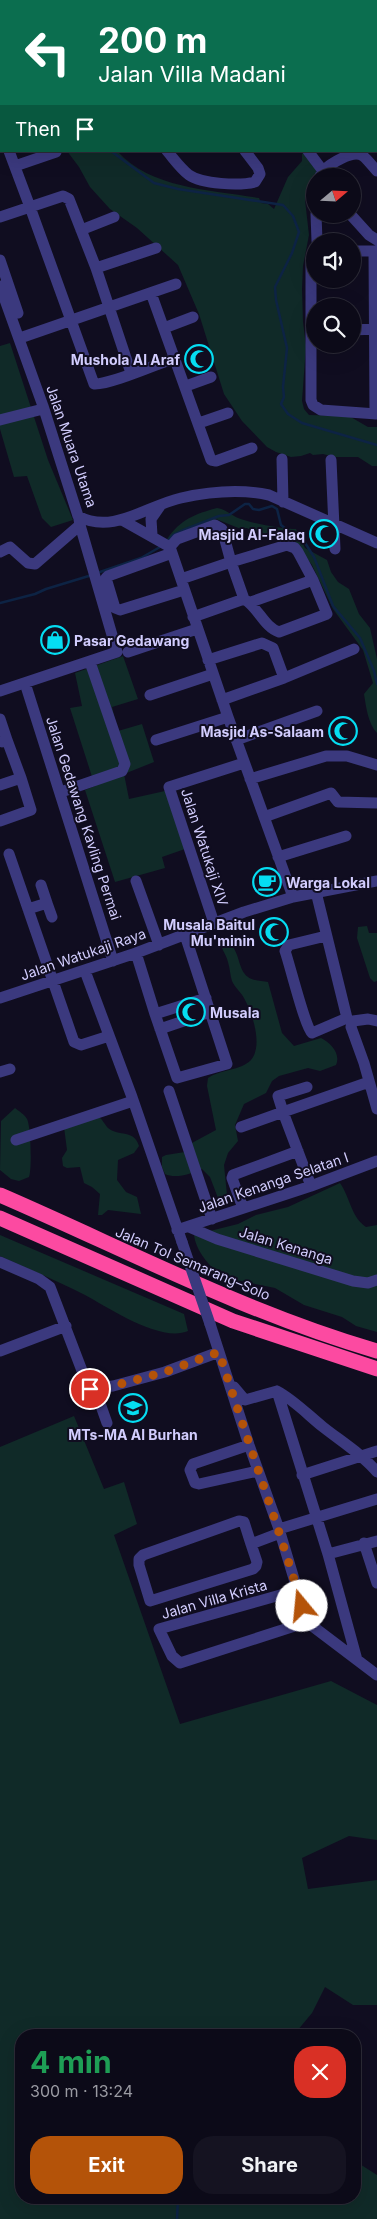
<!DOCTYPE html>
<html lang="en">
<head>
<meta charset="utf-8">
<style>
  :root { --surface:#0c0a18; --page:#151321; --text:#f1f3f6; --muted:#9a9aa2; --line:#2c2b37; --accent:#b45309 }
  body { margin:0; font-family:Inter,sans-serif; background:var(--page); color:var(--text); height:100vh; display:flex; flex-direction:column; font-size:19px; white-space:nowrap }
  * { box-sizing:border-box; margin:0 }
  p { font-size:16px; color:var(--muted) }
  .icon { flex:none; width:28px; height:28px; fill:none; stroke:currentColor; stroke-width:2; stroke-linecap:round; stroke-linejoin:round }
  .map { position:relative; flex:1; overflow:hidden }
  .drawer { position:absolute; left:15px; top:2029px; width:346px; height:175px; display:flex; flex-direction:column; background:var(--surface); border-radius:20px; box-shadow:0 5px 20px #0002,0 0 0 1px var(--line) }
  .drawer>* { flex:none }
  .top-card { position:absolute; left:0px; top:0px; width:378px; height:152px; box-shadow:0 5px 20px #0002,0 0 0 1px var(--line); background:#0b6e4f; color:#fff; overflow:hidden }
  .needle { width:32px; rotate:71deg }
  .controls { position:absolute; left:306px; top:168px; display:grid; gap:10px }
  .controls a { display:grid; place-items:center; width:55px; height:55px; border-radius:50%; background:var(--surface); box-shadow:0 5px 20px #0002,0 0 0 1px var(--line); font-size:25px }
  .pin { position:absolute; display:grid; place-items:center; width:42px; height:42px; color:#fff; margin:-21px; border:2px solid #fff; border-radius:50%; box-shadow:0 1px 5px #0007 }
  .me { position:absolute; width:55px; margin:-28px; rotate:343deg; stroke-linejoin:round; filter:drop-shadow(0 0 4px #0008) }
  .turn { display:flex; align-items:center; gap:18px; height:105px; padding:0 15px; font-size:22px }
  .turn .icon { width:65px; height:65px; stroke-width:2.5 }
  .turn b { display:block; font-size:35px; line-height:42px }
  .then { display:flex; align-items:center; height:48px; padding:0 15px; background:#0003; gap:10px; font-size:19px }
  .round { display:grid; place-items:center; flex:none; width:52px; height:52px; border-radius:20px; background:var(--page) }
  .summary { display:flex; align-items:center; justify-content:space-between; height:85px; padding:0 15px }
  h1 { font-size:30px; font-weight:700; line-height:38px; color:#1e9e55 }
  .button { display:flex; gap:10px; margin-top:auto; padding:10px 15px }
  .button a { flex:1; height:58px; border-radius:20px; background:var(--accent); color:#fff; font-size:20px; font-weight:700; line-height:58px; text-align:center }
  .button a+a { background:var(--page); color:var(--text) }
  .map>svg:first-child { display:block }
  .green { fill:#102a28 }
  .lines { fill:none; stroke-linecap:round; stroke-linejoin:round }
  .stream { stroke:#0d2344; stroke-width:2.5 }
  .minor { stroke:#3b397e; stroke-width:11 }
  .highway { stroke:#fc4aa1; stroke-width:15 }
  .minor-bridge { stroke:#3b397e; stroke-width:11 }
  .route { stroke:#b45309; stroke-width:9; stroke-dasharray:0 16.2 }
  .labels { text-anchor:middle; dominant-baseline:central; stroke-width:4; stroke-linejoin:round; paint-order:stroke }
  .poi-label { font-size:14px; font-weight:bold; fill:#d2cdfe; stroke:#100d20; text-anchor:end }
  .street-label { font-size:14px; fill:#d2cdfe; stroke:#100d20 }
</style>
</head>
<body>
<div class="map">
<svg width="377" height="2219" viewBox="0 0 377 2219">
  <rect width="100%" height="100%" fill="#100d20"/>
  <path class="green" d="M67,151H117C151,189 212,190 259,198L261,203L268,204L274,209L288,177L302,161V154L303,153L315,162L317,173L308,188L305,200L309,235L303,266L302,289L303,322L306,346L302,401L304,409L309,415L349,416L368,427H377V466H372L358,457H335L323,454L313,455L310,453L301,456L291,457L276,452L267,447L242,421L224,394L199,314L178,265L137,228L110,209L90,187L79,167Z
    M10,343L48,460L73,520L51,527L42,518L27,476L14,477L0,429V346Z
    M217,508C225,509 231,515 238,518C250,523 284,529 296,529L305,548L327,560L331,572L338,582L349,589L359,614L370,628L377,659V733C368,724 366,706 364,694L373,683L363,650L333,609L312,565L303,553L291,540L278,538L269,533H255L247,528L241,529L216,519L176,538L167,539C181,519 195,514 217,508Z
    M123,656L138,699L112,707L118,731L142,724L154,762L124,774L129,799L165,791L185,849L162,857L165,868L115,882L85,790L95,786L70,708L82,706L75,673Z
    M367,926L369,933H377V981L374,982L370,978L357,938L358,927Z
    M228,942C241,952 237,969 248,977C253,981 262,981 268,982L282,1033L294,1046L321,1038C331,1043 341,1054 336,1065L320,1071L308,1068L279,1076L272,1081L266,1093L244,1104L235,1125L238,1141L228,1153L224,1165L228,1205L221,1206L210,1177L202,1169C192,1174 175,1179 165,1174L162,1167V1157L166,1155L185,1152L190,1144L216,1130L207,1086L208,1078C221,1069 240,1071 251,1060C263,1046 253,1015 245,1000C242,993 235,988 232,981C230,975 230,968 228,962C227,957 224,953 222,948Z
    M15,1108C19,1111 25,1115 27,1119C31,1126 32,1170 29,1177L19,1181L11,1179L0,1170L1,1121Z
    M97,1116C103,1119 104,1124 108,1128C119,1137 134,1129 139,1146L134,1153L118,1160L117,1180L126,1192L137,1197L141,1214L108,1210L102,1215H98L100,1194L92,1187L84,1183L80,1167L67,1168L63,1166L62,1158L67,1150L64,1127Z
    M340,1183C350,1197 351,1217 366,1227L377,1225V1332L356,1326L342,1317L304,1305L275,1288L226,1278C211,1269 196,1252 194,1235L238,1224L256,1215L288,1207Z
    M0,1235L184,1314L188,1331C161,1343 109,1308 85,1295C58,1281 28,1269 0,1256Z
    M74,1416L104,1489L124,1482L137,1524L114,1535L180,1724L331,1681L377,1705V1840L349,1836L302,1858L308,1889L377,1880V2005H353L325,1987L312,2013L297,2031L299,2035H21V2198H355V2161L377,2175V2219H0V1447Z"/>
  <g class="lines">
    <path class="stream" d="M123,0V1
      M111,151L154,183L178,189L283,205L293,216L299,232L292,253L275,287L276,300L287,348L283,387L284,397L281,404L288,414L302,423L377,445
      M167,542L173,535L186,529L219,516L229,515L245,504H249L253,509L259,510L272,506L277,509L281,525L292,534L302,538L314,557L333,606L360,638L374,671L377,684
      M97,573L141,558L160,547
      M0,603L35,594L46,589L92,575
      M177,2219L178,2198"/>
    <path class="minor" d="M26,0V1
      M164,0L165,1
      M225,0L226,1
      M278,0L279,1
      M333,0L334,1
      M345,0H354
      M312,1L316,0
      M0,25L1,29
      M376,40H377
      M0,81L1,80
      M376,101L377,104
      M376,127L377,126
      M167,151C174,159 180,168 189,175C202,184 239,186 255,182L260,174L258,168L245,151
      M308,151L323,171L320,176
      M15,166L56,152
      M323,171C330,164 353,149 363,156C368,160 373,167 377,171
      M316,214L317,241
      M350,214L369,235L377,240
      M0,217L30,207L9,151
      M81,230L114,217
      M352,251H377
      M374,251L375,414
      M315,252L311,259V400L313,405L321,410L377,414
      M0,260L18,313
      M96,268L156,248
      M0,286L43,406L78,516C113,535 146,506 181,498C208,492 241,489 269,495L377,543
      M151,293L211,460L216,461L252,448
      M164,328L193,317
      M352,330L377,329
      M20,338L176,284
      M131,373L96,268L69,199L63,196L30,207L94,384C110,385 157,364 175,358
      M186,386L211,377
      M0,420L43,409
      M199,423L228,413
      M282,459L283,502
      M331,460L335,549
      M122,520L170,547L228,717L293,897
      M152,535L151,519L160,506
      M287,545L295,548L298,552L313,580L327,614L279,632C264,627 258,607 244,599L231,562Z
      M170,547L177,539L215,525L222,529L231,562L181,579
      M0,552L10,547L28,563L35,564L80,525L79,519
      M172,553L108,576L106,578L115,608L120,610L184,590
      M251,602L313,580
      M193,617L244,599
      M128,652L197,629
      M208,660L262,643L273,648L284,678
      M25,683L113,961
      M0,691L117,652L80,525
      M150,695L213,674
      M222,700L284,678L354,649
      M0,719L7,740L2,742
      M156,740L228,717
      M236,740L317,711
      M250,779L326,756H347L377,765
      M0,785L21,778L7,740
      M61,792L122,771L125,764L90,662
      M264,817L331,793L338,802L377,803
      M0,821L31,810L21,778
      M9,854L74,1042L81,1045L109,1036
      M278,857L346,836
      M136,881L159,945
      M316,892L347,1018L312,1033C305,1027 290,965 285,951L289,945L326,936
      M47,903L52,917
      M28,909L47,903L41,885
      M214,923L169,787L244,763
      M136,953L155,1014L206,998
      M85,971L132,1097L182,1242
      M0,998L136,953L244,912L293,897L377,881
      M155,1014L177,1078L227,1064L185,935
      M377,1021L368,1019L353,1021L351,1027L364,1063L377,1109
      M160,1029L210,1012
      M0,1072L10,1069
      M169,1091L212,1219
      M241,1127L283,1112L278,1096L307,1087
      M16,1140L133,1101
      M311,1186L283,1112L369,1082
      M243,1208L232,1178L233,1175L298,1151
      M189,1227L217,1239L353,1281L368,1283L377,1280
      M177,1230L311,1186L377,1161
      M0,1262L39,1279L50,1287L89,1389L113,1386L165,1372L219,1352
      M210,1324L249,1445L279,1529L307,1622L377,1675
      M0,1351L66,1326
      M234,1387L245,1400L277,1391
      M95,1389L107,1423
      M249,1445L193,1464L190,1470L195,1483L199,1484L258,1471
      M302,1475L377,1451
      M279,1529L377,1499
      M364,1543L377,1583
      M251,1544L244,1522L239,1521L143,1555L139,1559V1565L150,1601L253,1569L256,1566L257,1562L251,1544L280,1533
      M328,1554L377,1541
      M298,1590L159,1629L172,1656L180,1663L307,1622
      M357,1660L328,1554L277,1391C294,1400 308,1415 323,1427C342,1442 362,1454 377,1472"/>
    <path class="highway" d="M0,1195C125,1249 246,1313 377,1351
      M0,1218L233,1321L377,1369"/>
    <path class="minor-bridge" d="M182,1242L210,1324"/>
  </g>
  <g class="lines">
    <path class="route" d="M90,1389L113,1386L165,1372L219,1352C246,1437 277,1521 302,1606"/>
  </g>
  <defs>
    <symbol id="mosque-ring" viewBox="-11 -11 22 22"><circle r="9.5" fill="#100d20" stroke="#05ddf2" stroke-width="1.5"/><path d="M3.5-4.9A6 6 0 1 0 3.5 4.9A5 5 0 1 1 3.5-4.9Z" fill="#05ddf2"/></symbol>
    <symbol id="shop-ring" viewBox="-11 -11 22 22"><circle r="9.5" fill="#100d20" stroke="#05ddf2" stroke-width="1.5"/><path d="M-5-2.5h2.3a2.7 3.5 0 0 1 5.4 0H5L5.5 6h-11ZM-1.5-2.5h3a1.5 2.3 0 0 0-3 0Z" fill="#05ddf2"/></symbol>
    <symbol id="cafe-ring" viewBox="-11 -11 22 22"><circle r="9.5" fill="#100d20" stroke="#05ddf2" stroke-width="1.5"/><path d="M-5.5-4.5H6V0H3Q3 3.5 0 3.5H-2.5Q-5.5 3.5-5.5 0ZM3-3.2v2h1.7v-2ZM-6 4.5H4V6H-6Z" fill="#05ddf2"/></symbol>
    <symbol id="school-ring" viewBox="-11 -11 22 22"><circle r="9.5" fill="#100d20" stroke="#05ddf2" stroke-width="1.5"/><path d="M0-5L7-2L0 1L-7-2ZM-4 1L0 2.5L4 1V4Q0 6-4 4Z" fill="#05ddf2"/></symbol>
  </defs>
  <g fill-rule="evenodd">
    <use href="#mosque-ring" x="183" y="343" width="32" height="32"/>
    <use href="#mosque-ring" x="308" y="518" width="32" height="32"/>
    <use href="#shop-ring" x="39" y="624" width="32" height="32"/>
    <use href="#mosque-ring" x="327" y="715" width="32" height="32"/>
    <use href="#cafe-ring" x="251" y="866" width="32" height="32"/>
    <use href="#mosque-ring" x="258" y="916" width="32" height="32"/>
    <use href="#mosque-ring" x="175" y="996" width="32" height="32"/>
    <use href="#school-ring" x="117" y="1392" width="32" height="32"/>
  </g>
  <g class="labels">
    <g class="poi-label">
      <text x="180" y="359">Mushola Al Araf</text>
      <text x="305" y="534">Masjid Al-Falaq</text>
      <text x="74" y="640" text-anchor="start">Pasar Gedawang</text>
      <text x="324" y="731">Masjid As-Salaam</text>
      <text x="286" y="882" text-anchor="start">Warga Lokal</text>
      <text x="255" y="924">Musala Baitul<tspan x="255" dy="16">Mu'minin</tspan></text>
      <text x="210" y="1012" text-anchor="start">Musala</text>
      <text x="133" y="1434" text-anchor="middle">MTs-MA Al Burhan</text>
    </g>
    <g class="street-label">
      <text transform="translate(72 446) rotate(71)">Jalan Muara Utama</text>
      <text transform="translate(84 818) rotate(72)">Jalan Gedawang Kavling Permai</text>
      <text transform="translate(205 847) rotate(72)">Jalan Watukaji XIV</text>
      <text transform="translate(83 954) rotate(-19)">Jalan Watukaji Raya</text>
      <text transform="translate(273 1182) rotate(-19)">Jalan Kenanga Selatan I</text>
      <text transform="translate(286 1245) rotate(17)">Jalan Kenanga</text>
      <text transform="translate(193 1263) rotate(23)">Jalan Tol Semarang–Solo</text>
      <text transform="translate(214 1599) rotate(-16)">Jalan Villa Krista</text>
    </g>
  </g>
</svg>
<div class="controls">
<a><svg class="needle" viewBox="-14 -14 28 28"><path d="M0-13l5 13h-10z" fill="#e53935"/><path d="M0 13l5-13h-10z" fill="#9a9aa2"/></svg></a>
<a><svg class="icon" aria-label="sound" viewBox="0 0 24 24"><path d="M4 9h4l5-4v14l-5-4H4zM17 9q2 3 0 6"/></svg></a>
<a><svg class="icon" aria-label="search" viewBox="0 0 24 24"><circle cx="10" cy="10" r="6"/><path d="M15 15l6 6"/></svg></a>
</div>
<div class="pin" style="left:90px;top:1389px;background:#d93025"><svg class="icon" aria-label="arrive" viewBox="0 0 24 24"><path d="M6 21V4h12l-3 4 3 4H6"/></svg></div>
<svg class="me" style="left:302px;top:1606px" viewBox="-20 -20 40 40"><circle r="19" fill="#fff"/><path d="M0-13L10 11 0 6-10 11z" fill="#b45309"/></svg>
<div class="top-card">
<div class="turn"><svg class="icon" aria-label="left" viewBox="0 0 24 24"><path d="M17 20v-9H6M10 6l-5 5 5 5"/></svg><div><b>200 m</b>Jalan Villa Madani</div></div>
<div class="then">Then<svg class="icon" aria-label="arrive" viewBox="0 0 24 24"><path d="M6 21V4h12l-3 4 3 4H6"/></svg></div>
</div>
<section class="drawer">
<div class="summary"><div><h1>4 min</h1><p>300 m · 13:24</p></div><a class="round" style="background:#d93025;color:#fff"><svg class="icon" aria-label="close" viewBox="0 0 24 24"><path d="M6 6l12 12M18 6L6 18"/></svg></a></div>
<div class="button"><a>Exit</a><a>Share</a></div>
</section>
</div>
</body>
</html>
